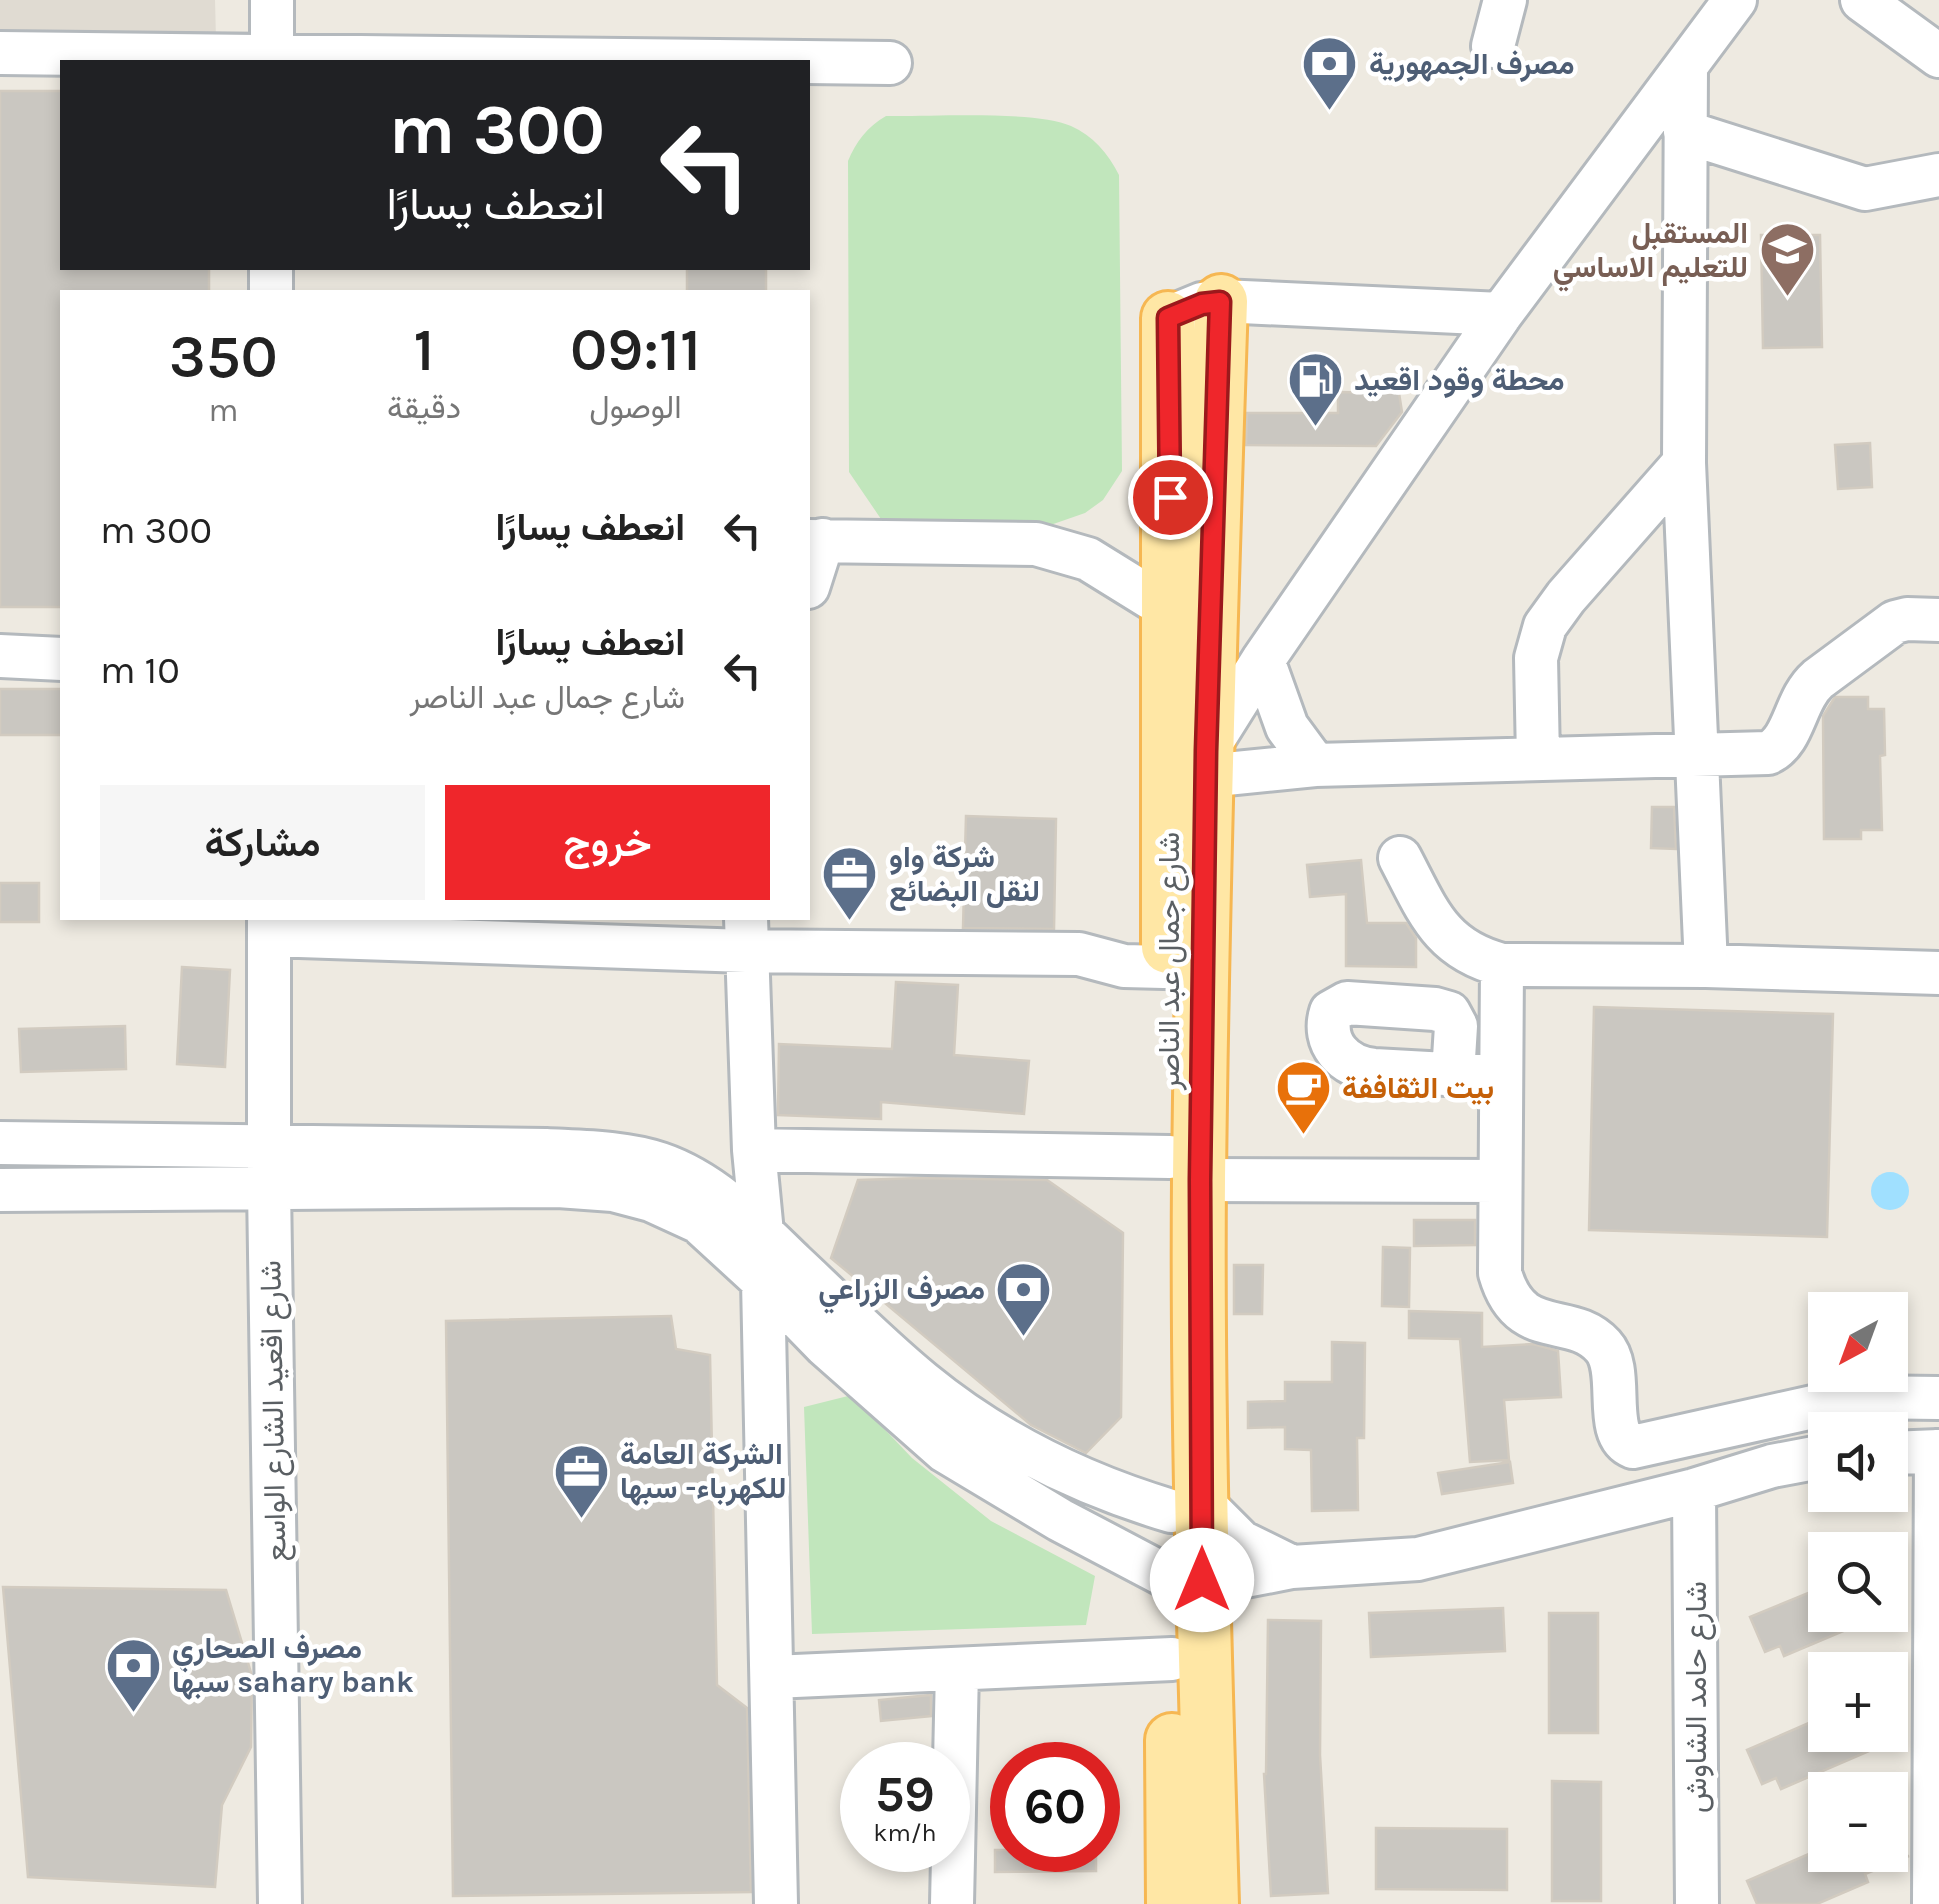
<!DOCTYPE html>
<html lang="ar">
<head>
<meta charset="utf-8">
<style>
  :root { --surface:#fff; --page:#f6f6f6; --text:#222; --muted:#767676; --accent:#ef262b }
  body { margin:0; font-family:Karla,Vazirmatn,sans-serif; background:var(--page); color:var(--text); direction:rtl; height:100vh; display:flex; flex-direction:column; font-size:38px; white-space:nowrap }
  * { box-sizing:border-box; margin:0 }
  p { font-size:32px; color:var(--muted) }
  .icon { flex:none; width:55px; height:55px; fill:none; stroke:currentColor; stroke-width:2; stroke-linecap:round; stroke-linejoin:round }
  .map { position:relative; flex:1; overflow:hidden; direction:ltr }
  .panel { position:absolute; left:60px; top:290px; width:750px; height:630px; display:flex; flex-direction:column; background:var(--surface); border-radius:0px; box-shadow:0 5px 15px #0003; direction:rtl }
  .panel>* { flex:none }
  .hud { position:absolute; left:60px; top:60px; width:750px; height:210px; border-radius:0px; box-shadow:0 5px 15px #0003; direction:rtl; background:#202124; color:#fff; overflow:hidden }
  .needle { width:65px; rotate:221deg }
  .tools { position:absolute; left:1808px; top:1292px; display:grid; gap:20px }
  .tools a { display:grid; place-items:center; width:100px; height:100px; border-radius:0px; background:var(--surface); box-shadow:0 5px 15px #0003; font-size:50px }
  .speed { position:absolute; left:840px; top:1742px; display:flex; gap:20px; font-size:50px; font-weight:700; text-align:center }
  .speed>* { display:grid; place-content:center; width:130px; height:130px; border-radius:50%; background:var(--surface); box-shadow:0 5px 15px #0003; line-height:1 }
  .speed small { font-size:25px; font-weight:400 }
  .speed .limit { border:15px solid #d22; background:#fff; color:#111 }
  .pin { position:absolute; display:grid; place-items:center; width:85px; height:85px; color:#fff; margin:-42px; border:5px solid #fff; border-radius:50%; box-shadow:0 2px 10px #0007 }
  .me { position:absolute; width:110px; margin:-55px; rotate:0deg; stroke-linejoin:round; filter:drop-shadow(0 0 8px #0008) }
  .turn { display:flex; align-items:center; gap:35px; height:210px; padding:0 40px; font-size:45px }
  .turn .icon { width:130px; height:130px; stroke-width:2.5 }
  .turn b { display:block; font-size:70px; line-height:85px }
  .eta { display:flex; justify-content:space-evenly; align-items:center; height:170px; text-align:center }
  .eta b { font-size:60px; font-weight:600; line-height:70px }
  .cta { display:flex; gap:20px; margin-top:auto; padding:20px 40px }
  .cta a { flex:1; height:115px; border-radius:0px; background:var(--accent); color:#fff; font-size:40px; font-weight:600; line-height:115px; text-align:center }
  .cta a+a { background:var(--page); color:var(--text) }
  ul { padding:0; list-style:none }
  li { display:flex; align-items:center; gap:30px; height:140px; padding:0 40px }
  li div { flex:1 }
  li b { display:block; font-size:38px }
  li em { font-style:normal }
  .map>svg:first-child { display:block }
  .education { fill:#e0dbd2 }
  .green { fill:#c1e6bc }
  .water { fill:#a0e0ff }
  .building { fill:#cac7c1; stroke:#d2cbc0; stroke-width:2.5 }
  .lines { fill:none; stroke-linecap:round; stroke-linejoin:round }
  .minor-casing { stroke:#b4b9bd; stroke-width:48 }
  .major-casing { stroke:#f6b752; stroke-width:58 }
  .minor { stroke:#fff; stroke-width:42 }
  .major { stroke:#ffe7a5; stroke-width:52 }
  .route-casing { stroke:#9b191c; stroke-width:25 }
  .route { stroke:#ef262b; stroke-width:18 }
  .labels { text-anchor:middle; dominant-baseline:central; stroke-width:9; stroke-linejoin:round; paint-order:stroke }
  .service-label { font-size:30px; font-weight:bold; fill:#4e5e75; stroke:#fff; text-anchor:start }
  .education-label { font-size:30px; font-weight:bold; fill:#785e54; stroke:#fff; text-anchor:end }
  .street-label { font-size:30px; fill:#5a5f63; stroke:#fff }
  .food-label { font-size:30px; font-weight:bold; fill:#c56008; stroke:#fff; text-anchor:start }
</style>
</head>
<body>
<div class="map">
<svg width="1939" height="1904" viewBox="0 0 1939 1904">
  <rect width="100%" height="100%" fill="#eeeae1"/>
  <path class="education" d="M0,0H215L216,39L0,37Z"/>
  <path class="green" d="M886,116C929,117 1036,110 1071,126C1093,136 1108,153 1119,175L1122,471L1103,500L1085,513L1039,529L915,530L881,519L849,472L848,161C856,142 867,127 886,116Z
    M852,1395L912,1458L991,1521L1095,1576L1086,1625L812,1634L804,1407Z"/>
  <path class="water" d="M1871 1191a19 19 0 1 1 38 0a19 19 0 1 1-38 0Z"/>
  <path class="building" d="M0,91H62V268H209V292H62V607H0Z
    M1761,235H1820L1822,347L1763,348Z
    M687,268H766V292H687Z
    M1338,392L1399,393L1402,412L1376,446L1246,445L1247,413H1338Z
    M1870,443L1872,487L1838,489L1835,445Z
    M0,689H62V735H0Z
    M1835,697H1868V709H1884L1885,755L1880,756L1882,830H1861V839H1824L1823,716Z
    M1652,807H1674L1676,849L1651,848Z
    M966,816L1056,819L1054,929L963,928Z
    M1361,860L1367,923H1406L1416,938V967L1346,966V894L1310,897L1307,865Z
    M0,883H39V922H0Z
    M182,967L230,970L225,1067L177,1064Z
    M896,982L958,985L954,1055L1029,1061L1024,1114L881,1102V1119L778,1115L779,1044L892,1049Z
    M1594,1007L1833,1014L1827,1237L1589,1230Z
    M125,1026L126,1069L21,1072L19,1029Z
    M921,1178L1047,1180L1123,1233L1121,1417L1086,1453L1031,1425L831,1258L858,1180Z
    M1414,1220H1475V1245L1414,1246Z
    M1383,1247L1410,1248L1409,1307L1382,1306Z
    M1234,1265H1263L1262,1314H1234Z
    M1409,1311L1482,1313V1347L1533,1344L1558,1351L1561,1397L1504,1400L1509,1460L1470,1462L1460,1339L1409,1338Z
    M671,1316L676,1349L710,1355L717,1685L747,1708L751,1892L453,1896L446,1321Z
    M1332,1342L1365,1343L1364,1438H1357L1358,1510L1312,1511L1311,1450L1285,1449V1427L1248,1428V1402L1285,1401V1382H1332Z
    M1510,1462L1513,1483L1442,1494L1438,1473Z
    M1825,1586V1615H1881L1784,1656L1780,1646L1765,1652L1750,1617Z
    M3,1587L226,1590L252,1676L251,1747L222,1805L215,1887L28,1877Z
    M1503,1608L1505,1651L1371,1657L1369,1613Z
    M1549,1613H1598V1733H1549Z
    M1268,1620L1321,1621L1320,1755L1328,1893L1271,1896L1264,1774H1266Z
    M931,1695V1716L881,1721L879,1700Z
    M1825,1716V1735H1906L1781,1789L1776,1778L1762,1784L1747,1750Z
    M1552,1781L1601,1782V1901H1552Z
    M1376,1828L1507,1829V1890L1376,1889Z
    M1825,1847V1855L1909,1856L1865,1874L1868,1882L1817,1904H1757L1747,1881Z
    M995,1850H1096V1871L995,1872Z"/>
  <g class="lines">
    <defs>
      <path id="minor" d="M272,0V62
        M1862,0L1939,56
        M1493,46L1505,0
        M0,53L890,63
        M1685,132L1865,189L1939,175
        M271,292V268
        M1168,318L1202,304L1221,301L1501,314
        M1684,463L1706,966
        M808,541L1036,544L1088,559L1151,598L1171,604
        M808,587L823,540
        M0,656L62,659
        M1263,660L1287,727L1315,765
        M1201,751H1206L1263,660L1501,314L1735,0
        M1538,759L1536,658L1545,626L1566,597L1684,463L1686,67
        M1206,776L1315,765L1768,753C1795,741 1794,700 1818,679L1895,622L1907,619L1939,620
        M1400,858C1428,911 1440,949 1502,965
        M269,918V1188L280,1904
        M746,918L754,1150L762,1233L776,1904
        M269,935L746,951L1079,954L1124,966L1204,968
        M1939,973L1706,966L1502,965L1500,1273C1520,1343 1570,1310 1603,1346C1626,1371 1601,1435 1633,1447L1858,1397L1939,1398
        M1453,1074L1456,1026L1449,1013L1435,1009L1347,1003L1331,1012C1321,1043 1344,1067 1374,1070L1500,1077
        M0,1143L546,1150C583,1152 624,1152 660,1164C713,1182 754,1225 793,1263C836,1303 877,1345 922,1382C995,1442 1081,1484 1171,1511
        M754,1150L1170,1157
        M1199,1180L1500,1181
        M0,1190L558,1186L613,1190L651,1200L699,1222L760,1278L825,1345L945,1451L1060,1520L1172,1579L1225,1580L1292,1567L1418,1559L1694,1490L1772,1466L1825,1456
        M1890,1453L1939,1451
        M1694,1490L1697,1904
        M1202,1503L1241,1542L1292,1567
        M773,1677L1172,1659
        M952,1904L957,1669
        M1934,1904L1936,1451"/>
      <path id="major" d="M1168,318V947
        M1172,1740L1173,1904
        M1212,1904C1205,1663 1197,1421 1199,1179C1202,886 1211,594 1221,301"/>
    </defs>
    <use href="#minor" class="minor-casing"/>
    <use href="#major" class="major-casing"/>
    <use href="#minor" class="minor"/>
    <use href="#major" class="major"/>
  </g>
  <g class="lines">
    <defs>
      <path id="route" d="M1170,497L1168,318L1202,304L1220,302L1206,751L1200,1180L1202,1580"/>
    </defs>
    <use href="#route" class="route-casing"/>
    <use href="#route" class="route"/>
  </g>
  <defs>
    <symbol id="bank-pin" viewBox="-11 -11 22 30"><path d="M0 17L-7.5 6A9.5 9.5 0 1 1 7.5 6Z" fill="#5c6f8a" stroke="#fff"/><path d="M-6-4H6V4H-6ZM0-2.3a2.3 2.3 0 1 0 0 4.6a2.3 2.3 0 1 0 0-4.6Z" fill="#fff"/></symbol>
    <symbol id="school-pin" viewBox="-11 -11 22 30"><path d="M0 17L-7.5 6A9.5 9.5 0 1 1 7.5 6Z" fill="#8d6e63" stroke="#fff"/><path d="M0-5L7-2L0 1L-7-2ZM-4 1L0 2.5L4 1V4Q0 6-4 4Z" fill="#fff"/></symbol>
    <symbol id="fuel-pin" viewBox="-11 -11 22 30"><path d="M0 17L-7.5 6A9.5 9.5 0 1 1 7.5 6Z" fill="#5c6f8a" stroke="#fff"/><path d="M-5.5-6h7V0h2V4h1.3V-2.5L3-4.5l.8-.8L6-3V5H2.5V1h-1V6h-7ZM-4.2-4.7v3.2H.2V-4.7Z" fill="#fff"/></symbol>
    <symbol id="office-pin" viewBox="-11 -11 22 30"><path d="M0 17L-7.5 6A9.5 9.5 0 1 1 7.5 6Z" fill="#5c6f8a" stroke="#fff"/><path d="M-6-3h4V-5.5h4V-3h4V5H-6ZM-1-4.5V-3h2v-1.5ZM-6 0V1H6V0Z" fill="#fff"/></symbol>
    <symbol id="cafe-pin" viewBox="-11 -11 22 30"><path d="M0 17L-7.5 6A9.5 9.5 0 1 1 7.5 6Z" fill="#e8710a" stroke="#fff"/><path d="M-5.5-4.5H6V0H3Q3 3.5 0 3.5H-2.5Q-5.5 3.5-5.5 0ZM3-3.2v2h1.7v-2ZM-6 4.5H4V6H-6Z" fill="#fff"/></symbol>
  </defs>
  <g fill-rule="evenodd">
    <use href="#bank-pin" x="1298" y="32" width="63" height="86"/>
    <use href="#school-pin" x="1756" y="218" width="63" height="86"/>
    <use href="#fuel-pin" x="1284" y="348" width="63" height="86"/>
    <use href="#office-pin" x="818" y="842" width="63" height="86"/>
    <use href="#cafe-pin" x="1272" y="1056" width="63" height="86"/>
    <use href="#bank-pin" x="992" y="1258" width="63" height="86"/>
    <use href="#office-pin" x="550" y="1440" width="63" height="86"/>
    <use href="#bank-pin" x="102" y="1634" width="63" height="86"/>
  </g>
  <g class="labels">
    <g class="service-label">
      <text x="1369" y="64">مصرف الجمهورية</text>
      <text x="1354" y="380">محطة وقود اقعيد</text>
      <text x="889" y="857">شركة واو<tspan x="889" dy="34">لنقل البضائع</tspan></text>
      <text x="985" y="1289" text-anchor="end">مصرف الزراعي</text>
      <text x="620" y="1454">الشركة العامة<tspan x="620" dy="34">للكهرباء- سبها</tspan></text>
      <text x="172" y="1648">مصرف الصحاري<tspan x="172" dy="34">سبها sahary bank</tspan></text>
    </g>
    <g class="education-label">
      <text x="1748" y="233">المستقبل<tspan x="1748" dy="34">للتعليم الاساسي</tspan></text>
    </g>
    <g class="street-label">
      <text transform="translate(1169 961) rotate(-90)">شارع جمال عبد الناصر</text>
      <text transform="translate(273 1411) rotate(-91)">شارع اقعيد الشارع الواسع</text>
      <text transform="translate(1696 1697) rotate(-90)">شارع حامد الشاوش</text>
    </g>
    <g class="food-label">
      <text x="1342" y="1088">بيت الثقاففة</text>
    </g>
  </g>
</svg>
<div class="tools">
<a><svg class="needle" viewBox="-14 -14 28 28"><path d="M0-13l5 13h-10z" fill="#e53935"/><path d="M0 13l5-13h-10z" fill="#767676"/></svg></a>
<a><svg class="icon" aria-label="sound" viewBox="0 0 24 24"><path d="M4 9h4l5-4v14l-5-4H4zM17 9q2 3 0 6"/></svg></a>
<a><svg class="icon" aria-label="search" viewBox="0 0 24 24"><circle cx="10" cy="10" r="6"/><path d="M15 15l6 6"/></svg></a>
<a>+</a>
<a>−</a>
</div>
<div class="speed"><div>59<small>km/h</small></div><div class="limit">60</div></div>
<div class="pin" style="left:1170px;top:497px;background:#d93025"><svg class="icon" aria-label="arrive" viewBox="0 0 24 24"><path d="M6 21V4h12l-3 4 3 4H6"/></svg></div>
<svg class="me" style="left:1202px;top:1580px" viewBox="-20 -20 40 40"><circle r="19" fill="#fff"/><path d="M0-13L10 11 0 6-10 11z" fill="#ef262b"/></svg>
<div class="hud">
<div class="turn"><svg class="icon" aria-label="left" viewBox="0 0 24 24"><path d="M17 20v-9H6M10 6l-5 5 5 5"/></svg><div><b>300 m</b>انعطف يسارًا</div></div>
</div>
<section class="panel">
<div class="eta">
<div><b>09:11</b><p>الوصول</p></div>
<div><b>1</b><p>دقيقة</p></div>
<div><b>350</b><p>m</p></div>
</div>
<ul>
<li><svg class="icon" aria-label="left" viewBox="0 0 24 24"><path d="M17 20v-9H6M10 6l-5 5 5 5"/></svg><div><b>انعطف يسارًا</b></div><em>300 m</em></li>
<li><svg class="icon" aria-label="left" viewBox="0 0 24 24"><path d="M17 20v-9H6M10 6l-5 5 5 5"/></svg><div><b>انعطف يسارًا</b><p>شارع جمال عبد الناصر</p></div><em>10 m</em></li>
</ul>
<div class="cta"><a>خروج</a><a>مشاركة</a></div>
</section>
</div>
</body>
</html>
